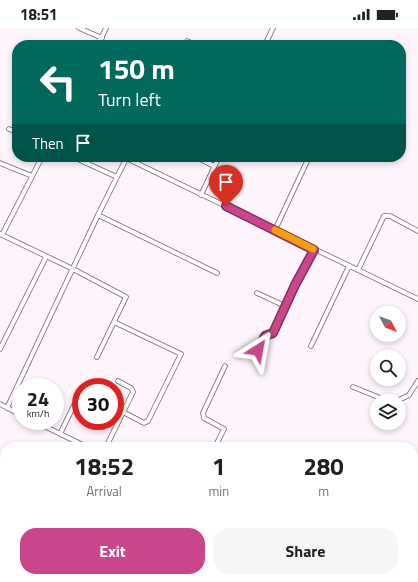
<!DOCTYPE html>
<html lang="en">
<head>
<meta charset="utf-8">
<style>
  :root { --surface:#fff; --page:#f6f6f6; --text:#202124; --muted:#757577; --accent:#ca468a }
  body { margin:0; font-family:"Titillium Web",sans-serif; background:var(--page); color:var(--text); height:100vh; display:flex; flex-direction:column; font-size:15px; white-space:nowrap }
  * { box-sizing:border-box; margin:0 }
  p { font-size:13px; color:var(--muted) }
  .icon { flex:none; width:22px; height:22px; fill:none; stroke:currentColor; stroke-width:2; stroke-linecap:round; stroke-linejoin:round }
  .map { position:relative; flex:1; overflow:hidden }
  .drawer { position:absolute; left:0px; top:414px; width:418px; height:140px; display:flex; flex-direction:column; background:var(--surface); border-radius:16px 16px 0 0; box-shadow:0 2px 6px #0003 }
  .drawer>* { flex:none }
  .banner { position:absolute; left:12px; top:12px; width:394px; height:122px; border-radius:16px; box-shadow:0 2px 6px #0003; background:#00695c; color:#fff; overflow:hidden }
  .needle { width:26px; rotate:131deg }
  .controls { position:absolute; left:370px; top:278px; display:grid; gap:8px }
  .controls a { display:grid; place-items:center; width:36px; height:36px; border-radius:50%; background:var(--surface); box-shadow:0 2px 6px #0003; font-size:20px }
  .speed { position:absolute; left:12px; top:350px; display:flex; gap:8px; font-size:20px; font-weight:700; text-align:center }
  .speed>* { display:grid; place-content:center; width:52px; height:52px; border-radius:50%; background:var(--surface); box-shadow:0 2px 6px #0003; line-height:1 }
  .speed small { font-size:10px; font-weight:400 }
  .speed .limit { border:6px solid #d22; background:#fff; color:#111 }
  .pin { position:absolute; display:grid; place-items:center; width:34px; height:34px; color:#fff; margin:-41px -17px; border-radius:50% 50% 50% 0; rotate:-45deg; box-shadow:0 0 4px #0007 }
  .pin .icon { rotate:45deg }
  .me { position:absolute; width:44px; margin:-22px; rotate:34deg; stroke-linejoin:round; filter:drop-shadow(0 0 3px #0008) }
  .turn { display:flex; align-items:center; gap:14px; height:84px; padding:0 20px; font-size:18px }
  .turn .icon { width:52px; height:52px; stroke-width:2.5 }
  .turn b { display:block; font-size:28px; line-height:34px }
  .then { display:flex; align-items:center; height:38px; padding:0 20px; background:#0003; gap:8px; font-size:15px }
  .eta { display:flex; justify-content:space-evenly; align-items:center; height:68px; text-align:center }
  .eta b { font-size:24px; font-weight:700; line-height:28px }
  .primary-button { display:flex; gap:8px; margin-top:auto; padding:8px 20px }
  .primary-button a { flex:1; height:46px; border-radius:16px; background:var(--accent); color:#fff; font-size:16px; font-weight:700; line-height:46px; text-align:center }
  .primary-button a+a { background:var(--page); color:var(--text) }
  .status { display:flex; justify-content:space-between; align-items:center; height:28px; padding:0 20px; background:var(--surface); direction:ltr }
  .status svg { height:11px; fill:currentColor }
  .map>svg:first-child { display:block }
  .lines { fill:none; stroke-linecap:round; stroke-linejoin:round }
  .street-casing { stroke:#786577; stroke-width:5.5 }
  .street { stroke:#fff; stroke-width:4 }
  .route-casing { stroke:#832e5a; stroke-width:10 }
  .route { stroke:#ca468a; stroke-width:7 }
  .slow { stroke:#f59e0b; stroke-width:7 }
</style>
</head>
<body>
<div class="status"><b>18:51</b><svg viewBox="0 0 49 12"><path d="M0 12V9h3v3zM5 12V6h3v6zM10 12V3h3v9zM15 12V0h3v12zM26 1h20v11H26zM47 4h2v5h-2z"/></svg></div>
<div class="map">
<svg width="418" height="554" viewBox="0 0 418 554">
  <rect width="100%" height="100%" fill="#fdf4fc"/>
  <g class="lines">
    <defs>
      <path id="street" d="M79,0L102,10
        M187,13L196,17
        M98,17L106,0
        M265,17L273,0
        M9,101L17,104
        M73,129L117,149
        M196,129L214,138
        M126,130L418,271
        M0,135L32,148
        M201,167L219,129
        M98,187L217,245
        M275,202L309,129
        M0,206L73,241L126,269L97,329
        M2,207L42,129
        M358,242L384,188H390L418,203
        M257,265L285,278
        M114,294L181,326L148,393L144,395L123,384
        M311,318L349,238
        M0,321L46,229
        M258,322L265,308L273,305L295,257L314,222
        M353,359L388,373
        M397,373L409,367L418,353
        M0,376L21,387
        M7,380L98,187L127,129
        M34,393L87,419
        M60,406L78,369
        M106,419L133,364L131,360L118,353
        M215,419L224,401L204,390L203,385L225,338
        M0,471L5,473
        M413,483L418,473
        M0,545L5,547
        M8,549L18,554
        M129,549L139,554
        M349,549L359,554
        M154,554L156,549
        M197,554L199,549
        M278,554L280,549
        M377,554L380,549"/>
    </defs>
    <use href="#street" class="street-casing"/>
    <use href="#street" class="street"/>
  </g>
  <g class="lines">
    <defs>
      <path id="route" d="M226,178L314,222L295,257L273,305L265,308L258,322"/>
    </defs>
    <use href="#route" class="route-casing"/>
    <use href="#route" class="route"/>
    <path class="slow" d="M275,202L313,221"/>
  </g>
</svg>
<div class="controls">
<a><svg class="needle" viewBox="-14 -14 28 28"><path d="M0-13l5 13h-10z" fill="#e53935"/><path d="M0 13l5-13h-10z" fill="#757577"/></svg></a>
<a><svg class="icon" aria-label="search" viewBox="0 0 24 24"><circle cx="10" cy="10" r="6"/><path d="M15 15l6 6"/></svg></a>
<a><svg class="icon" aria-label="layers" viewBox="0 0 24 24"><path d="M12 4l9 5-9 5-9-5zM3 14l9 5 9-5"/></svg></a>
</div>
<div class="speed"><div>24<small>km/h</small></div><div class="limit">30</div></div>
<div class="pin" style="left:226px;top:178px;background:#d93025"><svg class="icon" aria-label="arrive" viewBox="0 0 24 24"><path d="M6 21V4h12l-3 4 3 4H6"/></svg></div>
<svg class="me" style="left:258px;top:322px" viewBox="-20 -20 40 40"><path d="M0-17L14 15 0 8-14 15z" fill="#ca468a" stroke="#fff" stroke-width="4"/></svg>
<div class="banner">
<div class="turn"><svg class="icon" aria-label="left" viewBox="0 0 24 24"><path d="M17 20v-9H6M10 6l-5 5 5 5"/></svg><div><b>150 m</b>Turn left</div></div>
<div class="then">Then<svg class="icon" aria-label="arrive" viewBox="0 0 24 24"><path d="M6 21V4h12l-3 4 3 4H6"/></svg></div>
</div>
<section class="drawer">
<div class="eta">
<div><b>18:52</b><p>Arrival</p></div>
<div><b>1</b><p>min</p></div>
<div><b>280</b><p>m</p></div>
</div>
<div class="primary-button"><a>Exit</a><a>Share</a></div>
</section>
</div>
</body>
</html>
